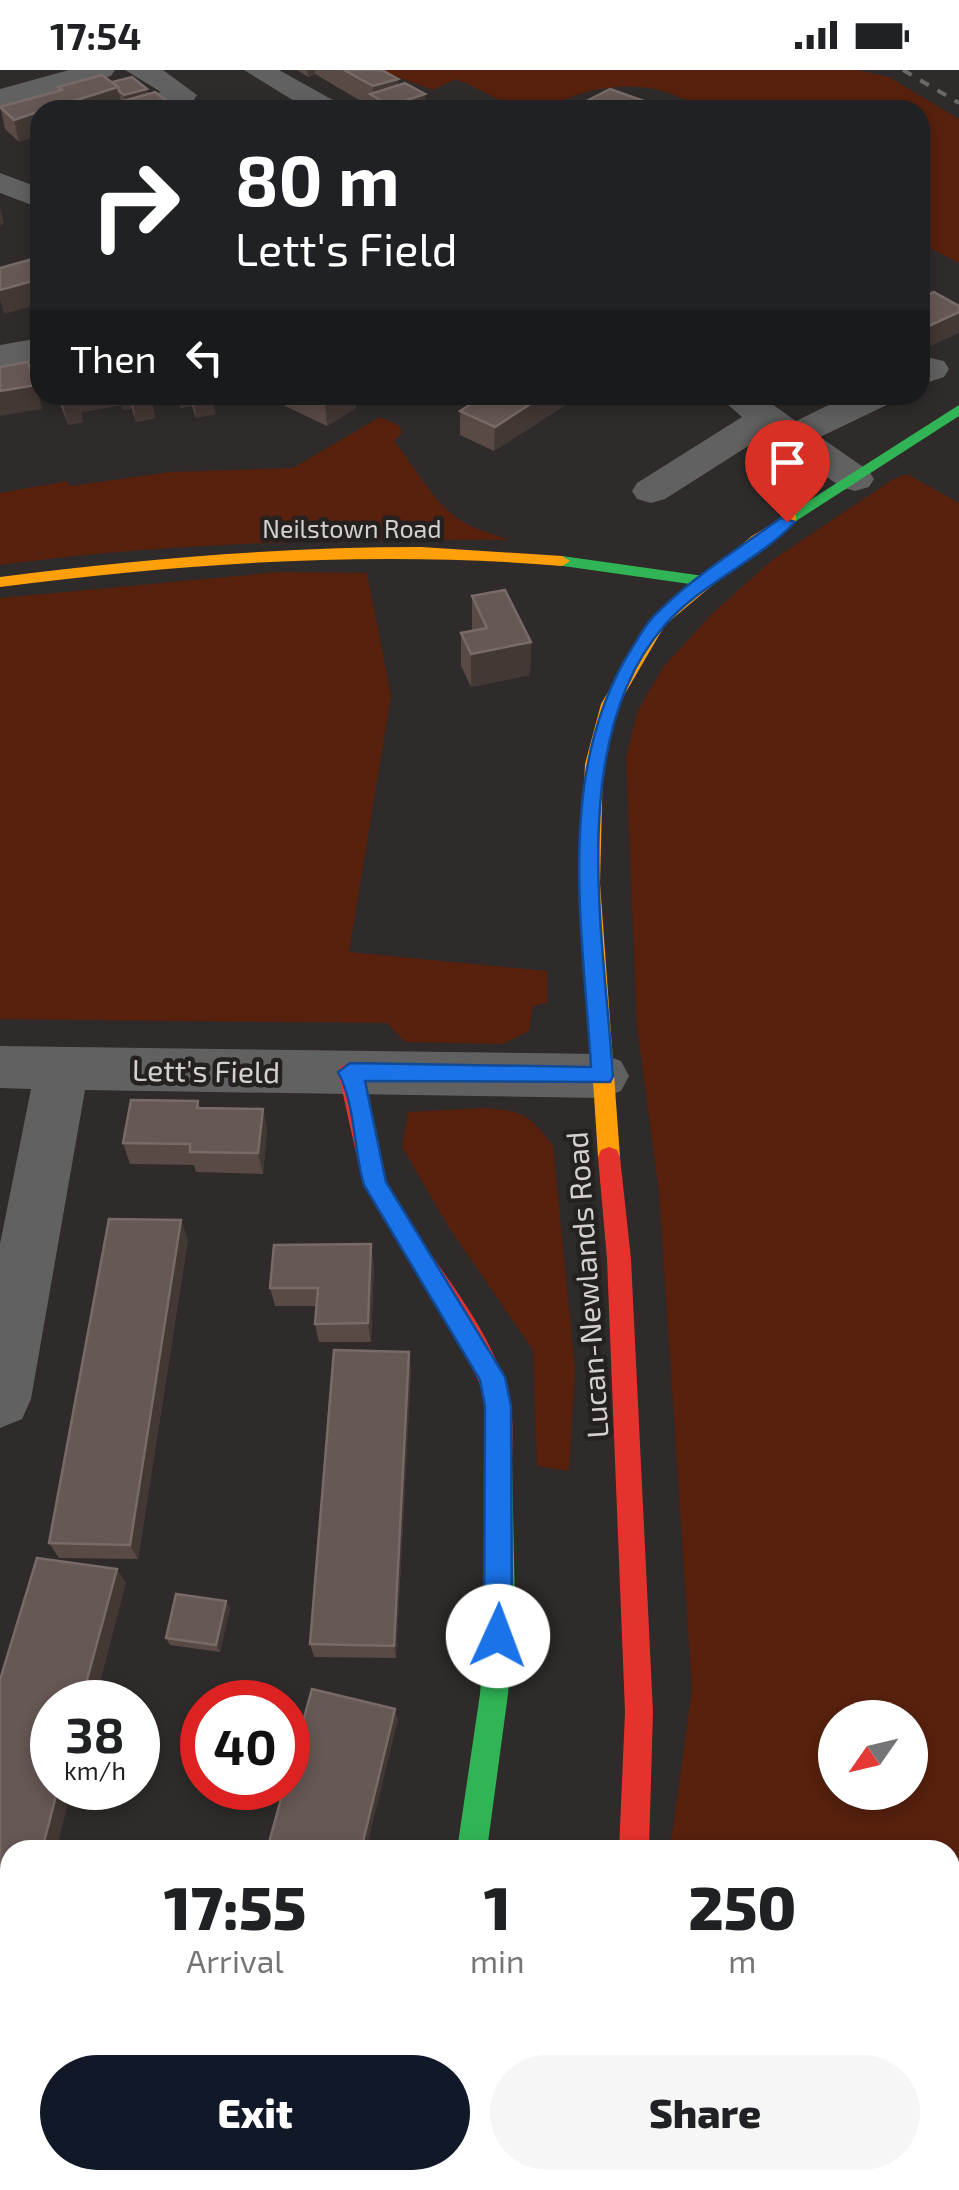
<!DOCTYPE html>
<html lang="en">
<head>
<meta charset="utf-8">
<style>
  :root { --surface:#fff; --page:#f6f6f6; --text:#202124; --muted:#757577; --accent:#111827 }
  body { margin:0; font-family:"Exo 2",sans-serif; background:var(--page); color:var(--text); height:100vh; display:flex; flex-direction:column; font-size:38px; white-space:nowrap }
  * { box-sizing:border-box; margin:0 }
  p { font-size:32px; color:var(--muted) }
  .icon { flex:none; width:55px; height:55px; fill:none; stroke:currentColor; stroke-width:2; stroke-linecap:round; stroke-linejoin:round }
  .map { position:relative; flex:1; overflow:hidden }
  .details { position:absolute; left:0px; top:1770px; width:960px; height:350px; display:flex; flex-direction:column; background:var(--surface); border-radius:30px 30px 0 0; box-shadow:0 5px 15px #0003 }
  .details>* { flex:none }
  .banner { position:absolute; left:30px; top:30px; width:900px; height:305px; border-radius:30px; box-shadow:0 5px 15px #0003; background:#202124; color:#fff; overflow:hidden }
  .needle { width:65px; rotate:236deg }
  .fabs { position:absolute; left:818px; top:1630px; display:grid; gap:20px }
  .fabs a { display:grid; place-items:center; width:110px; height:110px; border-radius:50%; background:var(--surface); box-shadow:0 5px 15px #0003; font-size:50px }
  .speed { position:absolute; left:30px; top:1610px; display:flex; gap:20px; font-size:50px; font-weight:700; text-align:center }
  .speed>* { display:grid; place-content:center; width:130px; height:130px; border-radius:50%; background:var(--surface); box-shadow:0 5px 15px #0003; line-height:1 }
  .speed small { font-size:25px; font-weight:400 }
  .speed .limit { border:15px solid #d22; background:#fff; color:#111 }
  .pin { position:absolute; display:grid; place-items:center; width:85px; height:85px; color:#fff; margin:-102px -42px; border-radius:50% 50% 50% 0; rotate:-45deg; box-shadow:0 0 10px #0007 }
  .pin .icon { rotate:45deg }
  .me { position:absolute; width:110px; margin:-55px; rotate:2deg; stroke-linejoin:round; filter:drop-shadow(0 0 8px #0008) }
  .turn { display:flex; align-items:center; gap:35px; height:210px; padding:0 40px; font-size:45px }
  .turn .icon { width:130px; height:130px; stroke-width:2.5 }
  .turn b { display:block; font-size:70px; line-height:85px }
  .then { display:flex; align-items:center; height:95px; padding:0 40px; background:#0003; gap:20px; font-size:38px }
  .eta { display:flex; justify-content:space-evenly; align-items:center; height:170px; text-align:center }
  .eta b { font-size:60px; font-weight:800; line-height:70px }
  .cta { display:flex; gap:20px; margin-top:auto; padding:20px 40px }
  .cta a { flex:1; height:115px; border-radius:60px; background:var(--accent); color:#fff; font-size:40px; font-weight:800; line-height:115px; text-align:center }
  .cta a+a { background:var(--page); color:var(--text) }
  .status { display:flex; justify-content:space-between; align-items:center; height:70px; padding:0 50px; background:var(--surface); direction:ltr }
  .status svg { height:28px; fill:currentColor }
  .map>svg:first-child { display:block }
  .green { fill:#57210e; fill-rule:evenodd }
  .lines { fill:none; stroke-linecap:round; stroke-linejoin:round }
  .street { fill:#626162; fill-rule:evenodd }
  .fast { fill:#30b455; fill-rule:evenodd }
  .slow { fill:#ff9f0a; fill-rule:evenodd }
  .jam { fill:#e5322d; fill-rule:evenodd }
  .rail { stroke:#6a6869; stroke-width:4; stroke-dasharray:10 10; stroke-linecap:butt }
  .wall { fill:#594a45 }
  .shaded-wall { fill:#423834 }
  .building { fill:#665854; stroke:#786b67; stroke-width:2.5 }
  .route { fill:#1a73e8; stroke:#114b97; stroke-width:2.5 }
  .labels { text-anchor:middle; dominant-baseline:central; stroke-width:9; stroke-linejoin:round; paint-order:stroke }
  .far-street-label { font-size:25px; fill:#d4d0cf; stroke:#25211f }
  .street-label { font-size:30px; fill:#d4d0cf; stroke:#25211f }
</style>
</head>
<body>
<div class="status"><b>17:54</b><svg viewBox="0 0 49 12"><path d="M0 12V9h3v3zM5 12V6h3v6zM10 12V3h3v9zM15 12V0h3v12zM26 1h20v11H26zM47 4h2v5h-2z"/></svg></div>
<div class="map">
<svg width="959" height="2120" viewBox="0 0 959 2120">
  <rect width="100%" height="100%" fill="#2e2b2a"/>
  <path class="green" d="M378,0H857L889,7L959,49V193L920,173V40H701C666,12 615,11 574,26C558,32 546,43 529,40C505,36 479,18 456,9L433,20Z
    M380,347L400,356L402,363L394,371C415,396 434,436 465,453C478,461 495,464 509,470C339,469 169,472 0,495V423L67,411L70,416L171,402L293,398Z
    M907,404L959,433V2120H624L625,2110H950V1780H670L692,1619L659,1122L637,956L626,687L638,640L664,596L713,543L771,491L892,410ZM835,1648H910V1722H835Z
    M279,502L367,503L391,626L349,882L547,901V933L533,936L529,961L503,974L405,972L387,953L0,949V528Z
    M484,1038C524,1041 528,1044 553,1075L575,1300L569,1401L537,1396L533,1280L450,1159L402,1077L408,1042Z"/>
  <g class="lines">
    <path class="street" d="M69,0H115L111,6L0,37V19Z
      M125,0H163L197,25L193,31L160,40L147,38L143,32L147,26L161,22Z
      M244,0H279L340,34L345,40H309Z
      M0,103L40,118V138L0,123Z
      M40,268V290L0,297V275Z
      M931,288L944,291L949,299L944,307L920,315V291Z
      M717,325H759L796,351L849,325H896L891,333L820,367L869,401L874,409L869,417L855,421L841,417L767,364L665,429L651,433L637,429L632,421L637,413L742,347Z
      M0,976L602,984L621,991L629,1006L621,1021L602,1028L85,1020L31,1329L22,1349L0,1358V1174L31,1019L0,1018Z
      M371,2110H453L451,2120H369Z"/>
    <path class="fast" d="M959,335V346L796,451L782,448Z
      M562,486L704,506L712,511L704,516L556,495L554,491Z
      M499,1382L508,1385L512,1394L515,1536L508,1624L487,1780H457L480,1624L487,1536L486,1394L490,1385Z"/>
    <path class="slow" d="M790,443L796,445V451L764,472L665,555L619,634L603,694L600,813L620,1087L617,1094H601L598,1087L580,813L585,694L601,634L652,548L752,466Z
      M421,477L562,486L570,491L562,496C373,480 188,493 0,517V507C140,489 280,477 421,477Z"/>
    <path class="jam" d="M349,993L357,996C375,1033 371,1079 387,1114C422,1184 494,1253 510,1333C514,1352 512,1374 512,1394L508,1403L499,1406L490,1403L486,1394L485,1335L479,1312L448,1249L363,1114L338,1002L341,996Z
      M609,1077L617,1080L620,1087L631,1189L653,1642L649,1780H619L625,1642L607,1189L598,1087L601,1080Z
      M569,2110H603L601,2120H567Z"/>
    <path class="rail" d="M903,0L959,33"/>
  </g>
  <path class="wall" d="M297,0H382L398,15L425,24L426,40H371V37L315,4L308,7Z
    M112,12L147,19L148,24L178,40H125L124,36L121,33L122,39L121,40H45L19,72L5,59L0,36L59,21L58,17Z
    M57,325H212L215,344L196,348L192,336L181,338L175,325L152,330L155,348L136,352L132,339L123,340L122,335L81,342L83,352L68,355Z
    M277,325H355L356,338L327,356L285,336L284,328Z
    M792,325H826L807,334Z
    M567,334L494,381L460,365V341Z
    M472,526L531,572L530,605L471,617L461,596V563L472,560Z
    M198,1031L200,1038L263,1039L267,1060L263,1104L196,1102L194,1095L130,1094L123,1073Z
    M188,1169L138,1489L59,1488L49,1473Z
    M374,1193L371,1272H319L315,1254L316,1236H275L270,1218Z
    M411,1299L396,1588L314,1587L310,1574Z
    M230,1538L220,1582L170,1575L166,1568Z"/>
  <path class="shaded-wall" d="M307,0H315V4L308,7Z
    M398,9L399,31L373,26V16Z
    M118,17L122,39L121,40H45Z
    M147,19L149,31L125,32L124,25Z
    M425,24L426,40H390V36Z
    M40,41V66L19,72L14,50Z
    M0,137L4,153L0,156Z
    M40,209V234L4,244L0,229V220Z
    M959,242V263L920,281V260Z
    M36,315L42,339L0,346V321Z
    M76,325H120L122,335L81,342L83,352L68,355L62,331Z
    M120,325H129L132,339L123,340Z
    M145,325H175L152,330L155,348L136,352L132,327Z
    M178,325H190L192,336L181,338Z
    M193,325H212L215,344L196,348Z
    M336,325H355L356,338L327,356L325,332Z
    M544,325H567V334L494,381L495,357Z
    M809,325H826L807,334Z
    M531,572L530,605L471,617V584Z
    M263,1039L267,1060L263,1104L258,1083Z
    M181,1150L188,1169L138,1489L130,1475Z
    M371,1174L374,1193L371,1272L368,1253Z
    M409,1282L411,1299L396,1588L394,1576Z
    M117,1499L126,1513L95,1632H81Z
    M226,1531L230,1538L220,1582L216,1575Z
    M395,1639L398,1650L366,1780H361Z
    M58,1718H72L56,1780H42Z
    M231,2110H238L236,2120H228Z"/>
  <path class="building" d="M344,0H382L398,9L373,16Z
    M102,5L118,17L45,40H40V41L14,50L0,37L62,20L58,17Z
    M132,7L147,19L124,25L119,21L118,17L112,12Z
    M405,13L425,24L390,36L370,24Z
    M610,19L661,37L656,40H569Z
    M155,22L178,40H135L123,31Z
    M40,187V209L0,220V198Z
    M934,222L959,236V242L920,260V228Z
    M28,292L36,315L0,321V297Z
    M60,325H77L78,328L62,331Z
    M310,325H336L325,332Z
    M485,325H544L495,357L460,341Z
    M505,520L531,572L471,584L461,563L487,558L472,526Z
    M131,1030L198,1031L197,1038L263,1039L258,1083L190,1082V1074L123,1073Z
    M109,1149L181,1150L130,1475L49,1473Z
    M371,1174L368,1253L315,1254L318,1218H270L274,1175Z
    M334,1280L409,1282L394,1576L310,1574Z
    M37,1488L117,1499L81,1632H52V1718H58L42,1780H10V1977L0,1975V1610Z
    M176,1524L226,1531L216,1575L166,1568Z
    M312,1619L395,1639L361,1780H267L284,1718H288V1706Z
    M150,2110H231L228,2120H147Z"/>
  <path class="route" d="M781,448L795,452C757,492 701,513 664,556C566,669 604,868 613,1006L610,1012L365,1011L386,1112L505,1307L511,1336L512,1566L508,1575L498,1580L488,1575L484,1566L485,1336L480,1310L364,1115C353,1078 356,1036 338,1002L350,993L591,997C583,859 554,701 632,578C639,567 645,555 654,546C691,508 738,479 781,448Z"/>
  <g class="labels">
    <g class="far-street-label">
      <text x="352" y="458">Neilstown Road</text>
    </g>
    <g class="street-label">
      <text transform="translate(206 1000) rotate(1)">Lett's Field</text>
      <text transform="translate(586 1215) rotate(-94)">Lucan-Newlands Road</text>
    </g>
  </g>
</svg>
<div class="fabs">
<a><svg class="needle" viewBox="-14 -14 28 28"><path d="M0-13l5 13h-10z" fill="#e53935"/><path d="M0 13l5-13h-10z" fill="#757577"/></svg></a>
</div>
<div class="speed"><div>38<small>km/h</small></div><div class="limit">40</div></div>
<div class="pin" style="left:787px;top:452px;background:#d93025"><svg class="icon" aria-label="arrive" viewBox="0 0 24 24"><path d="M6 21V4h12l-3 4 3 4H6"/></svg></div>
<svg class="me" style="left:498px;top:1566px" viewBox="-20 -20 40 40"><circle r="19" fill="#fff"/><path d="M0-13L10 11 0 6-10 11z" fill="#1a73e8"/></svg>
<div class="banner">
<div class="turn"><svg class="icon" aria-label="right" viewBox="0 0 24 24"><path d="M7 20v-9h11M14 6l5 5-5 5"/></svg><div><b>80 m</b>Lett's Field</div></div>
<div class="then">Then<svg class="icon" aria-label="left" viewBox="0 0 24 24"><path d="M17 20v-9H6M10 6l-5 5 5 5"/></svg></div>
</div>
<section class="details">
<div class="eta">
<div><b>17:55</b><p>Arrival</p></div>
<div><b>1</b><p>min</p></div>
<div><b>250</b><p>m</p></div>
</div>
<div class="cta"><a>Exit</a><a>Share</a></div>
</section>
</div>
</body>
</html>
